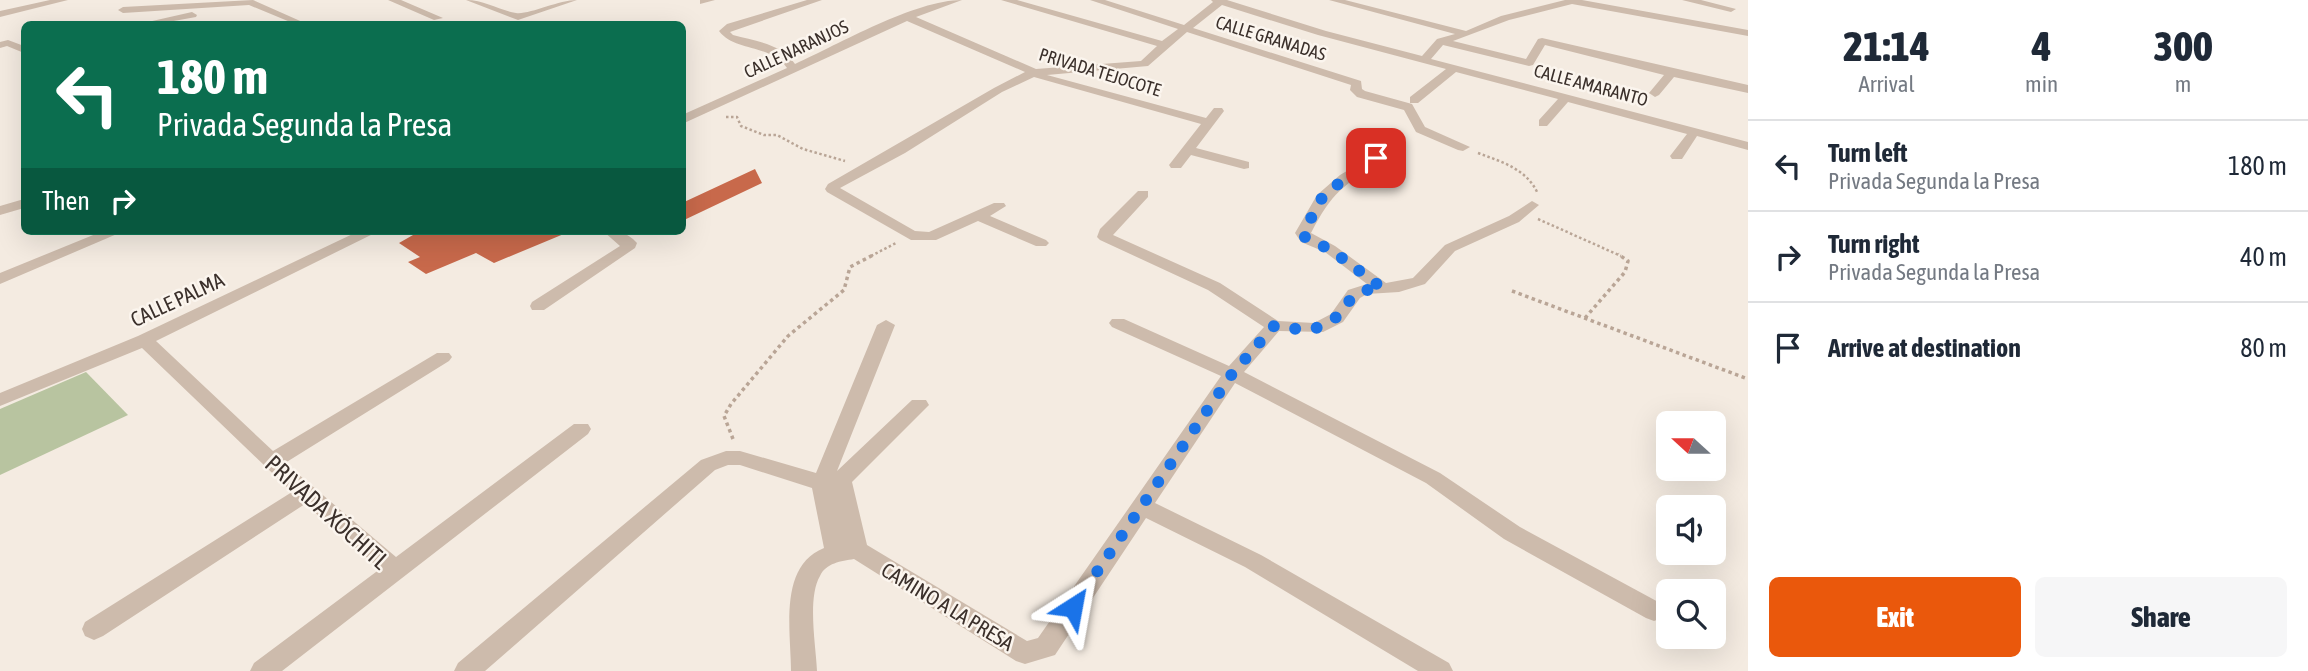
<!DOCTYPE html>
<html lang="en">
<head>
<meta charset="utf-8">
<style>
  :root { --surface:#fff; --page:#f6f6f7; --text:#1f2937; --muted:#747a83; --line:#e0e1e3; --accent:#ea580c }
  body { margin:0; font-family:"Asap Condensed",sans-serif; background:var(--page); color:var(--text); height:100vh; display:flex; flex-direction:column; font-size:26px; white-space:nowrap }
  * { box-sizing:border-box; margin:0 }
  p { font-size:23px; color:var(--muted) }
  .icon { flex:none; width:38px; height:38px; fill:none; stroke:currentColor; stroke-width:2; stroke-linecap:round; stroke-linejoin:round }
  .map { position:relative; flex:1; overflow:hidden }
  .details { display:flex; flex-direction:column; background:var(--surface); width:560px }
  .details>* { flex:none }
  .hud { position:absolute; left:21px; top:21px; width:665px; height:214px; border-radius:10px; box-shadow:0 7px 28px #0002; background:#0b6e4f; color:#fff; overflow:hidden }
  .needle { width:46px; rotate:291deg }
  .fabs { position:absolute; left:1656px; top:411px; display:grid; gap:14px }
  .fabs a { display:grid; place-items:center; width:70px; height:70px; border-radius:10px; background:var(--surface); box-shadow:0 7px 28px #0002; font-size:35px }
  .pin { position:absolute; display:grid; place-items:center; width:60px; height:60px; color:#fff; margin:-30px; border-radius:14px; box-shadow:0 4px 10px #0006 }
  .me { position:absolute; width:77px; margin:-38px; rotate:34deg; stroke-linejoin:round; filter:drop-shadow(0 0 5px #0008) }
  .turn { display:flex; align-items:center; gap:24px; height:147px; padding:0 21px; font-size:32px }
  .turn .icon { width:91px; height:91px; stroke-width:2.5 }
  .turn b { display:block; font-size:49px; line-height:60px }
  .then { display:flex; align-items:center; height:66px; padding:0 21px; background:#0003; gap:14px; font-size:26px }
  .eta { display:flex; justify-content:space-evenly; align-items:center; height:119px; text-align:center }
  .eta b { font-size:42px; font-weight:800; line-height:49px }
  .action { display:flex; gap:14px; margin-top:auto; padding:14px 21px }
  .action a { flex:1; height:80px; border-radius:10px; background:var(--accent); color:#fff; font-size:28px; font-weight:800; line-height:80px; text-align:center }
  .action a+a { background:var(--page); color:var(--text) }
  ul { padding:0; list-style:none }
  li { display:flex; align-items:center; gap:21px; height:91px; padding:0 21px; border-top:2px solid var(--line) }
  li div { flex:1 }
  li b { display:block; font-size:26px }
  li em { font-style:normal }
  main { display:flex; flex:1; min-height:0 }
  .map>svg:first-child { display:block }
  .green { fill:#b8c4a0 }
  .building { fill:#c8694b }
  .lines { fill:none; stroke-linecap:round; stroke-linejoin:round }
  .path-far1 { stroke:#b9a596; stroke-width:2.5; stroke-dasharray:2.5 2.5; stroke-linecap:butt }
  .path { stroke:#b9a596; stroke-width:3.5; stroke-dasharray:3.5 3.5; stroke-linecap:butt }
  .minor { fill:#cdbbac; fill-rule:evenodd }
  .route { stroke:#1a73e8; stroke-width:12; stroke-dasharray:0 21.6 }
  .labels { text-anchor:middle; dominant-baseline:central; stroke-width:5; stroke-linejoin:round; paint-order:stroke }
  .far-street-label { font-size:18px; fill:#3b302b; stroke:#fbf5ee }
  .street-label { font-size:21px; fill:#3b302b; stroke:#fbf5ee }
  .near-street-label { font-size:24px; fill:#3b302b; stroke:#fbf5ee }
</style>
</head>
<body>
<main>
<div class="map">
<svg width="1748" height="671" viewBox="0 0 1748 671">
  <rect width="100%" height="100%" fill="#f4ebe1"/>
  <path class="green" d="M86,372L128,415L0,475V409Z"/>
  <path class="building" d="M755,169L762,183L682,221V203Z
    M420,231H571L494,263L476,253L426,274L408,262L420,257L399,243Z"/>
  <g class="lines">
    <path class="path-far1" d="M726,117H737L741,126L764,135H777L803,149L845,161
      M1478,153C1502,162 1527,169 1538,194
      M1538,219L1621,256
      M871,256L896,243"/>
    <path class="path" d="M1512,291L1748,379
      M1585,318L1625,272L1628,261L1618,254
      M733,439L724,416L731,404L788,336L844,290L850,267L875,254"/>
    <path class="minor" d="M50,0H68L0,17V11Z
      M253,0L307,24H295L249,5L123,13L118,10L123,7Z
      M388,0H401L443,18L434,20Z
      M466,0C485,0 498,10 516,13C529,15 558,0 577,0L518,20Z
      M700,0H715L700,4Z
      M807,0H822L730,32L733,35C755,41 782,44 795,64C839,44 915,0 962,0L916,17L1036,69L1141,61L1157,46L1001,0H1017L1162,41L1178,29L1090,0H1105L1184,25L1213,2L1211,0H1227L1326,31L1422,56L1437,39L1455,34L1329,0H1345L1466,31L1501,16L1565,0H1582L1748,30V36L1572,4L1509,20L1453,41L1526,59L1538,39L1542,38L1748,85V93L1674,77L1659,95L1655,97L1649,93L1664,75L1545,45L1533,65L1529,66L1443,45L1431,59L1748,142V150L1697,136L1682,159H1672L1670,156L1687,134L1568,102L1547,126H1539V120L1558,99L1456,72L1418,103H1410V97L1446,69L1318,35L1222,5L1193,28L1361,81L1362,89L1365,91L1412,104L1425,127L1470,147L1463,151L1458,150L1416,132L1404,110L1357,97L1350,90L1351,85L1187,32L1148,66L1047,75L1206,118L1214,108H1222L1224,111L1196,148L1249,162V168L1244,169L1191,155L1181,168H1171L1169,165L1201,124L1034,77L1002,92L905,153L840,188L915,231L929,232L994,203H1004L1006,206L990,216L1046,240L1049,243L1046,246H1036L978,221L936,240H911L827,192L825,189L828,184L994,88L1025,72L907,21L682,124V115L787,68C771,44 735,52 719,31L727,24Z
      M1682,0H1701L1736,9L1731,12Z
      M192,12L197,15L196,17L157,24H139Z
      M8,40L24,46V53L7,46L0,48V42Z
      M1376,154L1383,158L1381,161C1343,186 1332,192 1311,233L1335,246L1386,283L1413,278L1445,245L1509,216L1532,201L1539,205L1519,222L1455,251L1425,284L1399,292L1367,294L1360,298L1343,322L1323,332L1279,331L1244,372L1440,473L1520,527L1662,604L1666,611L1662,618L1654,621L1646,618L1504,539L1426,483L1235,383L1155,503L1261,555L1449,663L1453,671H1418L1245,567L1146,518L1055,655L1025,664L1016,661L854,559C841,561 826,563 820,576C807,598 816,646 817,671H791C791,632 778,566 824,548L812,488L740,465H728L715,470L485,671H454L458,663L701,460L726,451H740L816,473L877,325L886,320L895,325L837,471L912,400H926L929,405L852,482L867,545L1027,641L1038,638L1221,376L1112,327L1109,323L1112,319H1124L1229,366L1264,327L1208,290L1100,240L1097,237L1100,229L1138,191H1148V197L1113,235L1220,283L1278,321L1314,323L1331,314L1348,290L1367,284L1325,252L1301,242L1295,233L1317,195L1340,175Z
      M24,199V208L0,215V206Z
      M103,231H124L0,284V273Z
      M359,231H379L156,341L273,451L437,353H449L452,357L449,361L285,463L396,557L574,424H588L591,429L588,434L282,671H250L254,663L380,569L305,504L103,636L94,640L85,636L82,629L85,622L292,492L142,348L0,406V393L138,336Z
      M603,231C618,231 627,232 637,243L635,248L544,310H532L530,306L532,302L620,246Z"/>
  </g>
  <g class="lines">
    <path class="route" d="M1073,607L1232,374L1274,326C1287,327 1305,332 1319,327C1353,315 1339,290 1382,288L1330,249L1306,239L1303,233L1322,198L1345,178L1376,158"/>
  </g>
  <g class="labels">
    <g class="far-street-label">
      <text transform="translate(1271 38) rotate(17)">CALLE GRANADAS</text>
      <text transform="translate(796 49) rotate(-25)">CALLE NARANJOS</text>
      <text transform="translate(1100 72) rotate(17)">PRIVADA TEJOCOTE</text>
      <text transform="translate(1591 85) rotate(15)">CALLE AMARANTO</text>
    </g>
    <g class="street-label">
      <text transform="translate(177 299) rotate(-25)">CALLE PALMA</text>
      <text transform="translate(948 606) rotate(31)">CAMINO A LA PRESA</text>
    </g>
    <g class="near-street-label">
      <text transform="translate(327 512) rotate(42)">PRIVADA XÓCHITL</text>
    </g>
  </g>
</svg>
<div class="fabs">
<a><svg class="needle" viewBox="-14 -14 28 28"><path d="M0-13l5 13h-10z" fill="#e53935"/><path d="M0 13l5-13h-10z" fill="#747a83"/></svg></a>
<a><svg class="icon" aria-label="sound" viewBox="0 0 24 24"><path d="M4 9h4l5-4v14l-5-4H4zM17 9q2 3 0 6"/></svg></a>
<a><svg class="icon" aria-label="search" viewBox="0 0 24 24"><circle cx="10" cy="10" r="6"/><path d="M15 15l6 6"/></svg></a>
</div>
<div class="pin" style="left:1376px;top:158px;background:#d93025"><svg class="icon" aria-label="arrive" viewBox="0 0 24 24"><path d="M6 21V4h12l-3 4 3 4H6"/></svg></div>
<svg class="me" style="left:1073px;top:607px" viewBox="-20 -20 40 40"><path d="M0-17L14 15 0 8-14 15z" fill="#1a73e8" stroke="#fff" stroke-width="4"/></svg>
<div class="hud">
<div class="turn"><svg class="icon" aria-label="left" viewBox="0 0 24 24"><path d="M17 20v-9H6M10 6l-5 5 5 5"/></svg><div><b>180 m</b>Privada Segunda la Presa</div></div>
<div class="then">Then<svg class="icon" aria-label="right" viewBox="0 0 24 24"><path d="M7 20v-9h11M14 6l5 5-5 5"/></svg></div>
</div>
</div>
<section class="details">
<div class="eta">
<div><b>21:14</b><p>Arrival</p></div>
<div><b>4</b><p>min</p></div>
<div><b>300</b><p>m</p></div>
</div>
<ul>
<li><svg class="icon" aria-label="left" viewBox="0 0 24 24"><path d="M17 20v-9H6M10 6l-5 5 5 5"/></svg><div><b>Turn left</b><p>Privada Segunda la Presa</p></div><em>180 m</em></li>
<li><svg class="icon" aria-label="right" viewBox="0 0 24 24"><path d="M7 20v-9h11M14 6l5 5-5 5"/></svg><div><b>Turn right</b><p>Privada Segunda la Presa</p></div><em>40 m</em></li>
<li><svg class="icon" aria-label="arrive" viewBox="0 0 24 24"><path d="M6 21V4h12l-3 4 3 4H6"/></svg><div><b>Arrive at destination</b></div><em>80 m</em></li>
</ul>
<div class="action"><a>Exit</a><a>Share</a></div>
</section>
</main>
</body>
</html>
